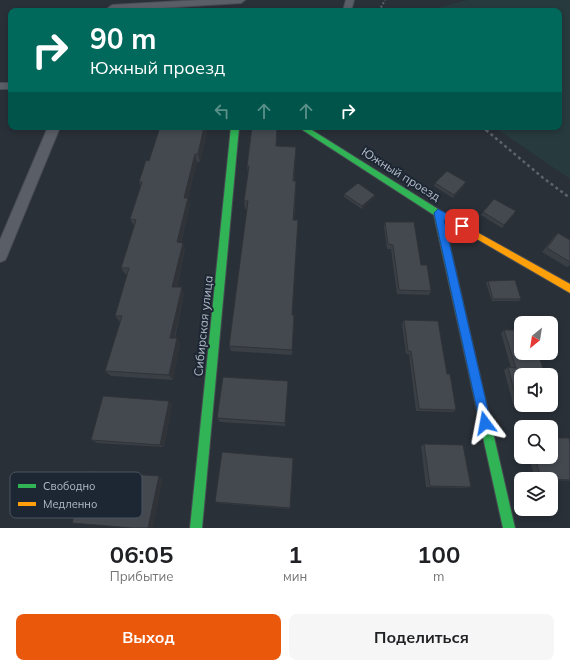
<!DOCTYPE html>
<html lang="ru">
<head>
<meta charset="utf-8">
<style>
  :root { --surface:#fff; --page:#f6f6f6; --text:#202124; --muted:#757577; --accent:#ea580c }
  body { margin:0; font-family:Mulish,sans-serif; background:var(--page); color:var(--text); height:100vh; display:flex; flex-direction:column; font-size:15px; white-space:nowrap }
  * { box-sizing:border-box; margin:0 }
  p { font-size:13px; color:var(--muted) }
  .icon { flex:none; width:22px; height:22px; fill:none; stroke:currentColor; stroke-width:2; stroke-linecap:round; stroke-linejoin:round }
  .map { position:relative; height:528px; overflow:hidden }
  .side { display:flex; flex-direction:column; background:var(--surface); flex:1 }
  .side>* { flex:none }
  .top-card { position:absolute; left:8px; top:8px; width:554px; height:122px; border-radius:8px; box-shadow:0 2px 6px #0003; background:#00695c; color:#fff; overflow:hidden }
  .needle { width:26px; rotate:210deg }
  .controls { position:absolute; left:514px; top:316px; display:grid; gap:8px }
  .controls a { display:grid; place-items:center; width:44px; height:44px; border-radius:8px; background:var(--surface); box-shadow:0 2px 6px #0003; font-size:20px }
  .pin { position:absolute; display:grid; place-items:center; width:34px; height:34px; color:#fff; margin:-17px; border-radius:8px; box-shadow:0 2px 6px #0006 }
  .me { position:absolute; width:44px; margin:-22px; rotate:347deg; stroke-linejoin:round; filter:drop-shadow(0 0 3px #0008) }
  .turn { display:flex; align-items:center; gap:14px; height:84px; padding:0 16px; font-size:18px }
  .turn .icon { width:52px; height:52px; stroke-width:2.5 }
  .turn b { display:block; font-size:28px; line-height:34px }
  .lanes { display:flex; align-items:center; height:38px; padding:0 16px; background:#0003; justify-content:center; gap:20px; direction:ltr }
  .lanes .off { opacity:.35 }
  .eta { display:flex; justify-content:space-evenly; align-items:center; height:68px; text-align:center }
  .eta b { font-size:24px; font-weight:700; line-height:28px }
  .action { display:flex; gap:8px; margin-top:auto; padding:8px 16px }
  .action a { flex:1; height:46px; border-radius:8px; background:var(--accent); color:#fff; font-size:16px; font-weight:700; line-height:46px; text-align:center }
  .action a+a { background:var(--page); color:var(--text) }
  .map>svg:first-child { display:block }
  .green { fill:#273a3e }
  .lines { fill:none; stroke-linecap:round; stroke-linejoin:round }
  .street-casing { stroke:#484c53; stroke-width:2 }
  .fast-casing { stroke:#484c53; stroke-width:2 }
  .slow-casing { stroke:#484c53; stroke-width:2 }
  .path-far1 { stroke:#5d636a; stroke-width:2; stroke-dasharray:2 2; stroke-linecap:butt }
  .path { stroke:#5d636a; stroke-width:2.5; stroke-dasharray:3 3; stroke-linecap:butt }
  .street { fill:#5a5e66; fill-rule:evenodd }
  .fast { fill:#30b455; fill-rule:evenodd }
  .slow { fill:#ff9f0a; fill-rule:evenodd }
  .wall { fill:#3a3f45 }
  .shaded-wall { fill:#303338 }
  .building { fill:#444950; stroke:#303338 }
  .route { fill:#1a73e8; stroke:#114b97 }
  .labels { text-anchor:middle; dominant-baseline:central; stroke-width:4; stroke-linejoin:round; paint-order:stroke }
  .street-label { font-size:12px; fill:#b4bcc9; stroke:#1d2633 }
  .key { fill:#1d2633; stroke:#4a5360; stroke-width:1 }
  .key-label { font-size:11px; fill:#b4bcc9 }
</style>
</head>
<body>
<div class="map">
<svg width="570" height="528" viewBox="0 0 570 528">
  <rect width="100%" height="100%" fill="#2a3038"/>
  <path class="green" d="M467,0H570V179L494,127H559V11H426Z"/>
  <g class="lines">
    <defs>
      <path id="street" d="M199,0H245L241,3L112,11L108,8L112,5Z
        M346,0H354L351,11H343Z
        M0,83H11V89H0Z
        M48,127H60L7,256L5,260L0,262V240Z"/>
      <path id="fast" d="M231,127H239L202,528H190Z
        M298,127H307L441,211L476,231L477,233L476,235L473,236L444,220L515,528H503L434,215Z"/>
      <path id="slow" d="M473,230L570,284V293L470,235L469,233L470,231Z"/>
    </defs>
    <use href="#street" class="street-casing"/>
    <use href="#fast" class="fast-casing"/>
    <use href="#slow" class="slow-casing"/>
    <path class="path-far1" d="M379,11L385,0
      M482,127L487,131"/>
    <path class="path" d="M486,130L542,177L570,198"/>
    <use href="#street" class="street"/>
    <use href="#fast" class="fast"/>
    <use href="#slow" class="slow"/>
  </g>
  <path class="wall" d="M208,127L200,162H197L188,199L190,205L181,243H183L185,250L177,287L184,294L175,338H177L180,343L173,380L111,376L105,371L120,322L115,316L128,275L125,274L121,268L134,226L130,219L141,187L139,182L149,161Z
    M276,146L296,147L294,181L296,188L294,220L292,315H294L292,355L231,351L229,346L247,209H245L244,201L248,173L247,166Z
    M435,183L465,185L453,198L434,186Z
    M344,194L375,197L362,209L344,197Z
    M483,212L514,214L502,228L481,215Z
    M385,222L421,265L431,291L429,295L397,294L391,249H387L384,227Z
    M558,233L570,240V265L567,267L542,252L553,238Z
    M488,281L521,299L519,301H492L486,283Z
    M404,320L447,374L456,410L453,412L416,411L409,354H406L402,324Z
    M504,330L521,375V405L513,404L504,370L508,367L511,368L501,333Z
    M288,381L285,426L220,422L217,418Z
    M169,401L172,405L164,447L97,443L91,440Z
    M570,442V481L551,480V479H535L529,457H551Z
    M424,444L471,487L466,488L426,487L421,446Z
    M293,458L290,509L218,503L215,502Z"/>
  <path class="shaded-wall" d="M204,127H208L200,162L198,154Z
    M195,154L197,162L188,199L190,205L179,249L177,242L184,198Z
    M466,182L465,185L453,198L454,195Z
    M375,195V197L362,209V206Z
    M183,243L185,250L175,293L172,287Z
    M182,287L184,294L173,343L170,338Z
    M177,338L180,343L173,380L169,375Z
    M169,401L172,405L164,447L160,445Z
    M159,476L163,478L153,528H148Z"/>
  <path class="building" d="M160,127H204L198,154H195L184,198H188L177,242L183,243L172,287H182L170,338H177L169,375L105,371L122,316H115L129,268H121L136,220L130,219L142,182H139L146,160L149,161Z
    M252,127H277L276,146L296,147L293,181H296L293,220H298L292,315H294L292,350L229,346L248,201H244L249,166H247Z
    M447,171L466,182L454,195L435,183Z
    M358,183L375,195L362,206L344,194Z
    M494,199L516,211L504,225L483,212Z
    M385,222H414L421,265H427L431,291L399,290L393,245L388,244Z
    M558,233L570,240V262L547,248Z
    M515,280L521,299H493L488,281Z
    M404,320L438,321L447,374H450L456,410L419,409L411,351H408Z
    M504,330H521V353H538L545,375H521V402H517L508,367L516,368Z
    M223,377L288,381L285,423L217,418Z
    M551,394L554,403H551Z
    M103,396L169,401L160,445L91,440Z
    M551,438H569L570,442V480L541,479L535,457H551Z
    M424,444L463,445L471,487L430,486Z
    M222,452L293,458L290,508L215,502Z
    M87,471L159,476L148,528H132L72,523Z"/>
  <path class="route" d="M438,209L466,224L467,226L462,230L444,220L491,423L489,427L485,429L481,427L480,423L434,213Z"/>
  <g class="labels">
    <g class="street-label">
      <text transform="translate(401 174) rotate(32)">Южный проезд</text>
      <text transform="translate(203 326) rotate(-84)">Сибирская улица</text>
    </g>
  </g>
  <rect x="10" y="472" width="132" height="46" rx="6" class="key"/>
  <rect x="18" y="484" width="18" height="4" fill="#30b455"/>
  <rect x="18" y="502" width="18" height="4" fill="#ff9f0a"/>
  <g class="key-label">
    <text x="43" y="490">Свободно</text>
    <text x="43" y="508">Медленно</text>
  </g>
</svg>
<div class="controls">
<a><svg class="needle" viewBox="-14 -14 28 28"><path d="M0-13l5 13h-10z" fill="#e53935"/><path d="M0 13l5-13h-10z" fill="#757577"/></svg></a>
<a><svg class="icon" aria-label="sound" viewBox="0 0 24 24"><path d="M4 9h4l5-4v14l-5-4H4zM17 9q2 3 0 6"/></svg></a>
<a><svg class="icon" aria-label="search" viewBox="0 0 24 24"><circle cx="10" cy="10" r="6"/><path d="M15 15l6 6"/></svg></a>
<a><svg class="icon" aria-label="layers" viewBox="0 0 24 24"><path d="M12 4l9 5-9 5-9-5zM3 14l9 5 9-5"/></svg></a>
</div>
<div class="pin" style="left:462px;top:226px;background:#d93025"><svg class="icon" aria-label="arrive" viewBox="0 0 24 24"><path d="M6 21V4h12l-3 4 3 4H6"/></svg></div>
<svg class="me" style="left:485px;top:423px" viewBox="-20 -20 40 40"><path d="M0-17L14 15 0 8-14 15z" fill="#1a73e8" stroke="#fff" stroke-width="4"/></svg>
<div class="top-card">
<div class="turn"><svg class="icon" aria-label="right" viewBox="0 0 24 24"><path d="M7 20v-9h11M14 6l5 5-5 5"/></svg><div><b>90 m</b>Южный проезд</div></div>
<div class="lanes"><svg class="icon off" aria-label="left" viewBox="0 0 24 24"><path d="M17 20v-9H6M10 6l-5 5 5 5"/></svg><svg class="icon off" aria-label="ahead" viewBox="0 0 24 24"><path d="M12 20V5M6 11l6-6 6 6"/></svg><svg class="icon off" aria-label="ahead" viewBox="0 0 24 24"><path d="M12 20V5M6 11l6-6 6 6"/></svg><svg class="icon" aria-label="right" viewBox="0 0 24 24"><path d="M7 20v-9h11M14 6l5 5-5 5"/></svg></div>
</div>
</div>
<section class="side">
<div class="eta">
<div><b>06:05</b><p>Прибытие</p></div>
<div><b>1</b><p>мин</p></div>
<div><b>100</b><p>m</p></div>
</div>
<div class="action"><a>Выход</a><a>Поделиться</a></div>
</section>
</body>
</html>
